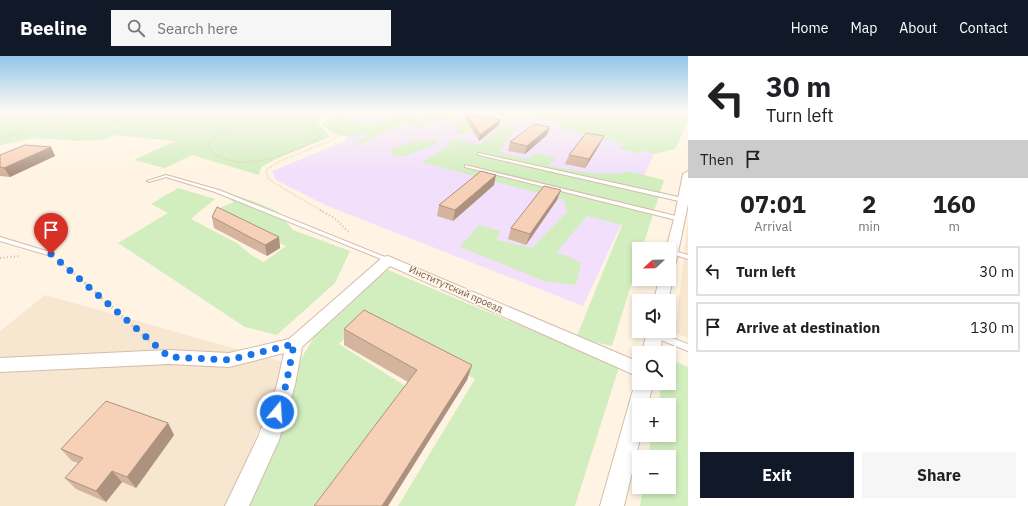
<!DOCTYPE html>
<html lang="en">
<head>
<meta charset="utf-8">
<style>
  :root { --surface:#fff; --page:#f6f6f6; --text:#202124; --muted:#757577; --line:#e0e0e0; --accent:#111827 }
  body { margin:0; font-family:"IBM Plex Sans",sans-serif; background:var(--page); color:var(--text); height:100vh; display:flex; flex-direction:column; font-size:15px; white-space:nowrap }
  * { box-sizing:border-box; margin:0 }
  p { font-size:13px; color:var(--muted) }
  .icon { flex:none; width:22px; height:22px; fill:none; stroke:currentColor; stroke-width:2; stroke-linecap:round; stroke-linejoin:round }
  .map { position:relative; flex:1; overflow:hidden }
  .drawer { display:flex; flex-direction:column; background:var(--surface); width:340px }
  .drawer>* { flex:none }
  .guide { background:#fff; color:var(--text); overflow:hidden }
  .needle { width:26px; rotate:248deg }
  .buttons { position:absolute; left:632px; top:186px; display:grid; gap:8px }
  .buttons a { display:grid; place-items:center; width:44px; height:44px; border-radius:0px; background:var(--surface); box-shadow:0 2px 6px #0003; font-size:20px }
  .pin { position:absolute; display:grid; place-items:center; width:34px; height:34px; color:#fff; margin:-41px -17px; border-radius:50% 50% 50% 0; rotate:-45deg; box-shadow:0 0 4px #0007 }
  .pin .icon { rotate:45deg }
  .me { position:absolute; width:44px; margin:-22px; rotate:18deg; stroke-linejoin:round; filter:drop-shadow(0 0 3px #0008) }
  .turn { display:flex; align-items:center; gap:14px; height:84px; padding:0 12px; font-size:18px }
  .turn .icon { width:52px; height:52px; stroke-width:2.5 }
  .turn b { display:block; font-size:28px; line-height:34px }
  .then { display:flex; align-items:center; height:38px; padding:0 12px; background:#0003; gap:8px; font-size:15px }
  .eta { display:flex; justify-content:space-evenly; align-items:center; height:68px; text-align:center }
  .eta b { font-size:24px; font-weight:800; line-height:28px }
  .cta { display:flex; gap:8px; margin-top:auto; padding:8px 12px }
  .cta a { flex:1; height:46px; border-radius:0px; background:var(--accent); color:#fff; font-size:16px; font-weight:800; line-height:46px; text-align:center }
  .cta a+a { background:var(--page); color:var(--text) }
  ul { padding:0; list-style:none }
  li { display:flex; align-items:center; gap:12px; height:50px; margin:0 8px 6px; padding:0 4px; border:2px solid var(--line); border-radius:0px }
  li div { flex:1 }
  li b { display:block; font-size:15px }
  li em { font-style:normal }
  header { display:flex; align-items:center; gap:24px; box-sizing:border-box; height:56px; padding:0 20px; background:var(--accent); color:#fff }
  header strong { font-size:19px }
  nav { display:flex; gap:22px; margin-inline-start:auto; font-size:14px }
  .search { width:280px; height:36px; background:var(--page); display:flex; align-items:center; gap:10px; box-sizing:border-box; padding:0 14px; border-radius:0px; color:var(--muted); font-size:15px }
  main { display:flex; flex:1; min-height:0 }
  .map>svg:first-child { display:block }
  .residential { fill:#f7e6d0 }
  .education { fill:#f1dffb }
  .green { fill:#d2eebf }
  .lines { fill:none; stroke-linecap:round; stroke-linejoin:round }
  .lane-casing { stroke:#d3bdaa; stroke-width:2 }
  .street-casing { stroke:#d3bdaa; stroke-width:2 }
  .path-far2 { stroke:#dcb59a; stroke-width:1.5; stroke-dasharray:0.5 1.5; stroke-linecap:butt }
  .path-far1 { stroke:#dcb59a; stroke-width:2; stroke-dasharray:1 2.5; stroke-linecap:butt }
  .path { stroke:#dcb59a; stroke-width:3; stroke-dasharray:1 3.5; stroke-linecap:butt }
  .lane { fill:#fff; fill-rule:evenodd }
  .street { fill:#fff; fill-rule:evenodd }
  .wall { fill:#d4b49d }
  .shaded-wall { fill:#ad9280 }
  .building { fill:#f7d1b7; stroke:#ad9280 }
  .route { stroke:#1a73e8; stroke-width:7; stroke-dasharray:0 12.6 }
  .labels { text-anchor:middle; dominant-baseline:central; stroke-width:3; stroke-linejoin:round; paint-order:stroke }
  .street-label { font-size:10px; fill:#795946; stroke:#fff7eb }
</style>
</head>
<body>
<header>
<strong>Beeline</strong>
<div class="search"><svg class="icon" aria-label="search" viewBox="0 0 24 24"><circle cx="10" cy="10" r="6"/><path d="M15 15l6 6"/></svg>Search here</div>
<nav><a>Home</a><a>Map</a><a>About</a><a>Contact</a></nav>
</header>
<main>
<div class="map">
<svg width="688" height="450" viewBox="0 0 688 450">
  <rect width="100%" height="100%" fill="#fff4e3"/>
  <path class="residential" d="M688,165V282L675,277Z
    M45,239L286,307L228,450H0V275Z"/>
  <path class="education" d="M354,55H674L583,250L325,149L276,124L272,115L346,85L349,61Z"/>
  <path class="green" d="M0,55H324L318,67L330,81L282,100L261,111L259,119L192,99L165,112L134,104L175,85L116,79L101,84L73,85L71,84L34,82L0,89Z
    M335,55L357,58L344,63L371,69L400,59L415,61L437,60L439,56L458,58V61L433,65L423,72L402,68L359,89L352,87H357L368,78C345,79 338,86 322,67L340,59Z
    M479,55H525L561,59V55H666L688,60V66L675,93L655,98L644,95L637,97L620,93L624,88L557,71L559,67L539,62Z
    M465,63H486L483,68L463,79L455,77L459,73L454,70Z
    M502,68L518,70L499,95L508,99L528,103L536,97L556,102L548,110L590,117L620,118L628,115L664,124L642,193H639V204L612,290L576,282L622,169L587,160L556,197L568,200L581,207L576,229L544,225L460,191L479,169L500,175L497,184L532,192L567,156L564,144L422,106L453,88L447,86L453,83L479,89L501,72Z
    M417,84H437L436,88L406,100L392,99L391,93Z
    M178,132L215,143L193,161L191,163L237,187L251,199L264,206L286,190L213,155L234,146L218,136H224L253,145L277,155L293,174L350,195L335,227L277,279L245,271L118,187L168,157L151,148Z
    M381,211L619,311L575,450H398L475,323L363,265L339,288L407,331L313,450H244L277,386L301,303L318,274L347,251Z
    M669,303L688,311V450H640L643,431H669V401H648L652,379H669V349H658L662,327H669Z"/>
  <g class="lines">
    <defs>
      <path id="lane" d="M672,55L688,56V58L674,56Z
        M478,97L683,142L686,144L683,146L479,99H478Z
        M465,109L680,161L683,163L680,165L465,111Z
        M166,119L219,134L390,203L391,204L390,205H386L215,136L166,121L149,126L147,125Z
        M0,181L53,197L54,198L51,200L0,185Z
        M671,194L688,199V203L669,197V195Z
        M654,275L688,288V295L651,280L650,278L651,276Z"/>
      <path id="street" d="M688,115V148L676,206L674,209L669,210V193H666L674,163L683,118Z
        M388,200L639,306V327H653L648,349H639V379H641L624,450H600L635,327L639,321L390,210L302,291L295,329L279,384L249,450H225L258,381L277,329L284,297L229,311L169,308L0,316V302L169,294L229,297L289,283L383,201Z
        M669,219L673,223L668,245H654L659,223H669Z
        M647,275H663L660,297H642Z"/>
    </defs>
    <use href="#lane" class="lane-casing"/>
    <use href="#street" class="street-casing"/>
    <path class="path-far2" d="M251,55L238,64L232,71L208,86L211,95C237,119 295,98 320,81L319,76L301,66L256,55
      M0,83L28,74L57,68L116,66L180,61L225,55
      M322,155L276,128L268,122L266,114L280,105L335,83L339,75L320,57L326,55"/>
    <path class="path-far1" d="M320,154L334,162L350,177
      M0,202L19,200
      M58,204L86,228"/>
    <path class="path" d="M85,227L152,287"/>
    <use href="#lane" class="lane"/>
    <use href="#street" class="street"/>
  </g>
  <path class="wall" d="M466,57L499,69L479,85L465,62Z
    M550,71L547,79L525,98L508,95L510,86Z
    M600,88L585,112L565,108L569,99Z
    M51,91L55,100L10,121L0,120V99Z
    M494,129L453,165L437,160L439,149Z
    M557,144L526,189L508,183L511,172Z
    M212,161L279,181L280,192L267,200L214,172Z
    M344,273L472,309L467,324L388,450H314L408,326L344,289Z
    M168,367L174,379L136,432L122,426L106,446L76,433L65,422L78,407L72,405L61,393Z"/>
  <path class="shaded-wall" d="M500,64L499,69L479,85L480,79Z
    M550,71L547,79L525,98L527,90Z
    M604,80L600,88L585,112L589,103Z
    M51,91L55,100L10,121L4,112Z
    M496,119L494,129L453,165L455,154Z
    M561,134L557,144L526,189L530,178Z
    M279,181L280,192L267,200L265,189Z
    M472,309L467,324L388,450H382Z
    M168,367L174,379L136,432L127,421Z
    M112,415L122,426L106,446L96,435Z"/>
  <path class="building" d="M466,57L500,64L480,79Z
    M534,68L550,71L527,90L510,86Z
    M586,77L604,80L589,103L569,99Z
    M25,89L51,91L4,112L0,111V99Z
    M481,115L496,119L455,154L439,149Z
    M544,130L561,134L530,178L511,172Z
    M217,151L279,181L265,189L212,161Z
    M364,254L472,309L382,450H314L417,314L344,273Z
    M106,345L168,367L127,421L112,415L96,435L65,422L83,402L61,393Z"/>
  <linearGradient id="sky" x2="0" y2="1"><stop stop-color="#93c6e9"/><stop offset="0.47" stop-color="#fffaf2"/><stop offset="1" stop-color="#fffaf2" stop-opacity="0"/></linearGradient>
  <rect width="688" height="118" fill="url(#sky)"/>
  <g class="lines">
    <path class="route" d="M51,198L169,301L229,304L294,288L286,329L277,356"/>
  </g>
  <g class="labels">
    <g class="street-label">
      <text transform="translate(456 233) rotate(24)">Институтский проезд</text>
    </g>
  </g>
</svg>
<div class="buttons">
<a><svg class="needle" viewBox="-14 -14 28 28"><path d="M0-13l5 13h-10z" fill="#e53935"/><path d="M0 13l5-13h-10z" fill="#757577"/></svg></a>
<a><svg class="icon" aria-label="sound" viewBox="0 0 24 24"><path d="M4 9h4l5-4v14l-5-4H4zM17 9q2 3 0 6"/></svg></a>
<a><svg class="icon" aria-label="search" viewBox="0 0 24 24"><circle cx="10" cy="10" r="6"/><path d="M15 15l6 6"/></svg></a>
<a>+</a>
<a>−</a>
</div>
<div class="pin" style="left:51px;top:198px;background:#d93025"><svg class="icon" aria-label="arrive" viewBox="0 0 24 24"><path d="M6 21V4h12l-3 4 3 4H6"/></svg></div>
<svg class="me" style="left:277px;top:356px" viewBox="-20 -20 40 40"><circle r="17" fill="#1a73e8" stroke="#fff" stroke-width="3"/><path d="M0-11L8 9 0 5-8 9z" fill="#fff"/></svg>
</div>
<section class="drawer">
<div class="guide">
<div class="turn"><svg class="icon" aria-label="left" viewBox="0 0 24 24"><path d="M17 20v-9H6M10 6l-5 5 5 5"/></svg><div><b>30 m</b>Turn left</div></div>
<div class="then">Then<svg class="icon" aria-label="arrive" viewBox="0 0 24 24"><path d="M6 21V4h12l-3 4 3 4H6"/></svg></div>
</div>
<div class="eta">
<div><b>07:01</b><p>Arrival</p></div>
<div><b>2</b><p>min</p></div>
<div><b>160</b><p>m</p></div>
</div>
<ul>
<li><svg class="icon" aria-label="left" viewBox="0 0 24 24"><path d="M17 20v-9H6M10 6l-5 5 5 5"/></svg><div><b>Turn left</b></div><em>30 m</em></li>
<li><svg class="icon" aria-label="arrive" viewBox="0 0 24 24"><path d="M6 21V4h12l-3 4 3 4H6"/></svg><div><b>Arrive at destination</b></div><em>130 m</em></li>
</ul>
<div class="cta"><a>Exit</a><a>Share</a></div>
</section>
</main>
</body>
</html>
